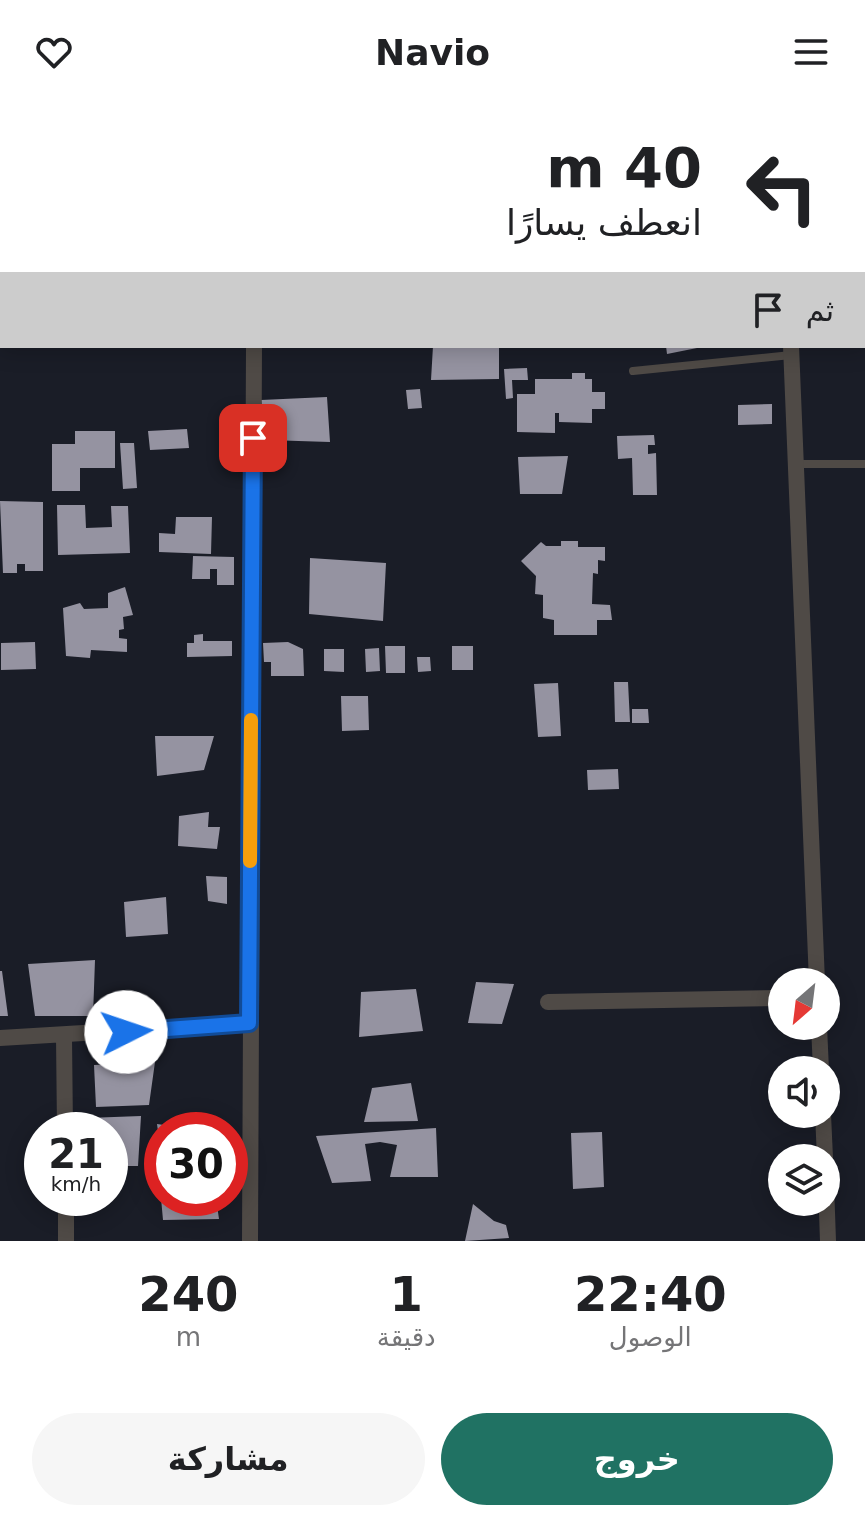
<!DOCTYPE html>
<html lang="ar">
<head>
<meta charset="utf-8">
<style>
  :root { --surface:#fff; --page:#f6f6f6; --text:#202124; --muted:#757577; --accent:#207263 }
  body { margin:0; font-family:"DejaVu Sans","Noto Sans Arabic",sans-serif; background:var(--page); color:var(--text); direction:rtl; height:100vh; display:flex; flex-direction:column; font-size:30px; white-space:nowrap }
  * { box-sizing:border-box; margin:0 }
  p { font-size:26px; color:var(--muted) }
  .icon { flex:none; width:44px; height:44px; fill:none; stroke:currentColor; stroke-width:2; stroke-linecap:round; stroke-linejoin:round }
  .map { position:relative; height:1137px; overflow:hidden; direction:ltr }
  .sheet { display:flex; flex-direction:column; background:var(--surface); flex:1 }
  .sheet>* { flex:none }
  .hud { position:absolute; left:0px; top:0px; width:866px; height:244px; box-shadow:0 4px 20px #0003; direction:rtl; background:#fff; color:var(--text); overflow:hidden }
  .needle { width:52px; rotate:208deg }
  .buttons { position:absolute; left:768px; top:864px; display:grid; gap:16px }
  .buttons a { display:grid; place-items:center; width:72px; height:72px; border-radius:50%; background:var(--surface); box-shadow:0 4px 20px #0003; font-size:40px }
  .speed { position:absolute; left:24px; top:1008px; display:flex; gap:16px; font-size:40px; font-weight:700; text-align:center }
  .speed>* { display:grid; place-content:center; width:104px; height:104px; border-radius:50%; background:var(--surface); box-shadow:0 4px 20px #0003; line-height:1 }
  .speed small { font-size:20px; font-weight:400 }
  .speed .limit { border:12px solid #d22; background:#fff; color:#111 }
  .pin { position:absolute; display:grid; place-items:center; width:68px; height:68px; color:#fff; margin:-34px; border-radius:16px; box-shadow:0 4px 12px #0006 }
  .me { position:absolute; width:88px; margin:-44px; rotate:86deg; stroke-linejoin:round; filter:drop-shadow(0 0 6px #0008) }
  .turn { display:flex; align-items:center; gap:28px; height:168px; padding:0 32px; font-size:36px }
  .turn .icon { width:104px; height:104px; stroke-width:2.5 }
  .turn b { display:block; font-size:56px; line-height:68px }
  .then { display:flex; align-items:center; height:76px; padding:0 32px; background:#0003; gap:16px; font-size:30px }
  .eta { display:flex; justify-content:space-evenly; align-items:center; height:136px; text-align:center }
  .eta b { font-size:48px; font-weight:700; line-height:56px }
  .cta { display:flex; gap:16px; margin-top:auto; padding:16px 32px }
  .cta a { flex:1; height:92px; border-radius:48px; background:var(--accent); color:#fff; font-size:32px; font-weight:700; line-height:92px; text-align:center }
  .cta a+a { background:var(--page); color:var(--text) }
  header { display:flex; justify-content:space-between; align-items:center; height:104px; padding:0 32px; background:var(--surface); font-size:36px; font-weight:700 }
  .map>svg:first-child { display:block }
  .building { fill:#9593a1 }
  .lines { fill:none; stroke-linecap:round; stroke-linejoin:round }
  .service { stroke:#4f4a46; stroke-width:8 }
  .minor { stroke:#4f4a46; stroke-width:16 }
  .route-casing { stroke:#114b97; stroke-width:20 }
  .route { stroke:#1a73e8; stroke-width:14 }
  .slow { stroke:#f59e0b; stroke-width:14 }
</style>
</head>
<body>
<header><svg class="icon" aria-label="menu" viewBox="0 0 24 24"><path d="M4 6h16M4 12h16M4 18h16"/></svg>Navio<svg class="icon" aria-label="heart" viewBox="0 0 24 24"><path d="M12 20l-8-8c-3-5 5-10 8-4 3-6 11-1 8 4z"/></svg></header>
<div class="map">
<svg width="865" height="1137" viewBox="0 0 865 1137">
  <rect width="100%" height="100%" fill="#1a1d27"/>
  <path class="building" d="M433,242H499V275L431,276Z
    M666,242H702V243L667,250Z
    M527,264L528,276H512L513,294L506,295L504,265Z
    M572,269H585V275H592V288H605V305H592V319L559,318V309H555V329L517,328V290H535V275H572Z
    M420,285L422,304L408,305L406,286Z
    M327,293L330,338L267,336L261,296Z
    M772,300V320L738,321V301Z
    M187,325L189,344L150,346L148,327Z
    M75,327H115V364H80V387H52V340H75Z
    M654,331L655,341H648V350L656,349L657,391H633L632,354L618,355L617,332Z
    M120,339H134L137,384L123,385Z
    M568,352L562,390H520L518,353Z
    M0,397L43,398V467H25V460H17V469H3Z
    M57,401H85L86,424L112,423L111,402H128L130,449L58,451Z
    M176,413H212L211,450L159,448V429L175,430Z
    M561,437H578V443H605V457L598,456V470L593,469L592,500L610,501L612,516H597V531H554V516L543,514V491L535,490L536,472L521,457L541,438L546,442H561Z
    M193,452L234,453V481H217V465H210V475H192Z
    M310,454L386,459L383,517L309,510Z
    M125,483L133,511L123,513L124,525L119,526V534L127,535V548L91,546L90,554L66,552L63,504L80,499L84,505L108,504V489Z
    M203,530V537H232V552L187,553V539H194V531Z
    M35,538L36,565L1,566V539Z
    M288,538L303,545L304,572H271V558H264L263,539Z
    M385,542H405V569H386Z
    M452,542H473V566H452Z
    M379,544L380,567L366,568L365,545Z
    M324,545H344V568L324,567Z
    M417,553H430L431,567L418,568Z
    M614,578H628L630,618H615Z
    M558,579L561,632L538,633L534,580Z
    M341,592H368L369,626L342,627Z
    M632,605H648L649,619H632Z
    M155,632H214L204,666L157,672Z
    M618,665L619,685L588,686L587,666Z
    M209,708L208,723H220L217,745L178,742L179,712Z
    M206,772L227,773V800L208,797Z
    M166,793L168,830L126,833L124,798Z
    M95,856L93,912H35L28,860Z
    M0,867H2L8,912H0Z
    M476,878L514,880L502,920L468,919Z
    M416,885L423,927L359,933L361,888Z
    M155,958L149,1001L96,1003L94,961Z
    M411,979L418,1017L364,1018L372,984Z
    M141,1012L138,1062H110V1026H87V1014Z
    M157,1020L185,1024V1026H162L160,1041Z
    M436,1024L438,1073H390L397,1041L380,1038L365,1040L371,1077L332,1079L316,1032Z
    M602,1028L604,1083L573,1085L571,1029Z
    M161,1094H190L200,1099V1094H216L219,1115L163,1116Z
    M473,1100L494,1117L506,1121L509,1134L465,1137Z"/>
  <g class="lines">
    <path class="service" d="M633,267L791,251
      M796,360H865"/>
    <path class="minor" d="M254,0V2
      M781,0V2
      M0,51H2
      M864,65H865
      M791,242L817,878
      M548,898L782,894
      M819,922L821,966
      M64,933L65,1026
      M0,934L249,919
      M823,1010L825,1054
      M826,1080L828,1137
      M66,1094V1137
      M250,1137L254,242"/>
  </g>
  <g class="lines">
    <defs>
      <path id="route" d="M126,928L249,919L253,334"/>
    </defs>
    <use href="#route" class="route-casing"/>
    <use href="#route" class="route"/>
    <path class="slow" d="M250,757L251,616"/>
  </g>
</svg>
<div class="buttons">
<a><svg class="needle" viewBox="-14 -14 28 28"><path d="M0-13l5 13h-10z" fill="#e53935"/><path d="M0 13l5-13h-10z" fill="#757577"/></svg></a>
<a><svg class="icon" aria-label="sound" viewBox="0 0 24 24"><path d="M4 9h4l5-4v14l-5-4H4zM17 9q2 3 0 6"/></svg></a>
<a><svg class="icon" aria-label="layers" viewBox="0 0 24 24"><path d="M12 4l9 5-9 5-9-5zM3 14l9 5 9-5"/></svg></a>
</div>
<div class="speed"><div>21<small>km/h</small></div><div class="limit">30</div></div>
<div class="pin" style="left:253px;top:334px;background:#d93025"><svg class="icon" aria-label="arrive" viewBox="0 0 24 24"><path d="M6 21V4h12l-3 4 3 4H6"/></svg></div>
<svg class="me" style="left:126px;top:928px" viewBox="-20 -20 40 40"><circle r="19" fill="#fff"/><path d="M0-13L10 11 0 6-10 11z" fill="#1a73e8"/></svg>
<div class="hud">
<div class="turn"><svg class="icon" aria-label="left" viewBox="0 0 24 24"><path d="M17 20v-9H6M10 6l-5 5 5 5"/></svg><div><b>40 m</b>انعطف يسارًا</div></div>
<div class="then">ثم<svg class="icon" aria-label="arrive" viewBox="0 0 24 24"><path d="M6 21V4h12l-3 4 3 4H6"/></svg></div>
</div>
</div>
<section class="sheet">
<div class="eta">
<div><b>22:40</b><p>الوصول</p></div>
<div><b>1</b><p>دقيقة</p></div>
<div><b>240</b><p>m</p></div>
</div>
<div class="cta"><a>خروج</a><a>مشاركة</a></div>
</section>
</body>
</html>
